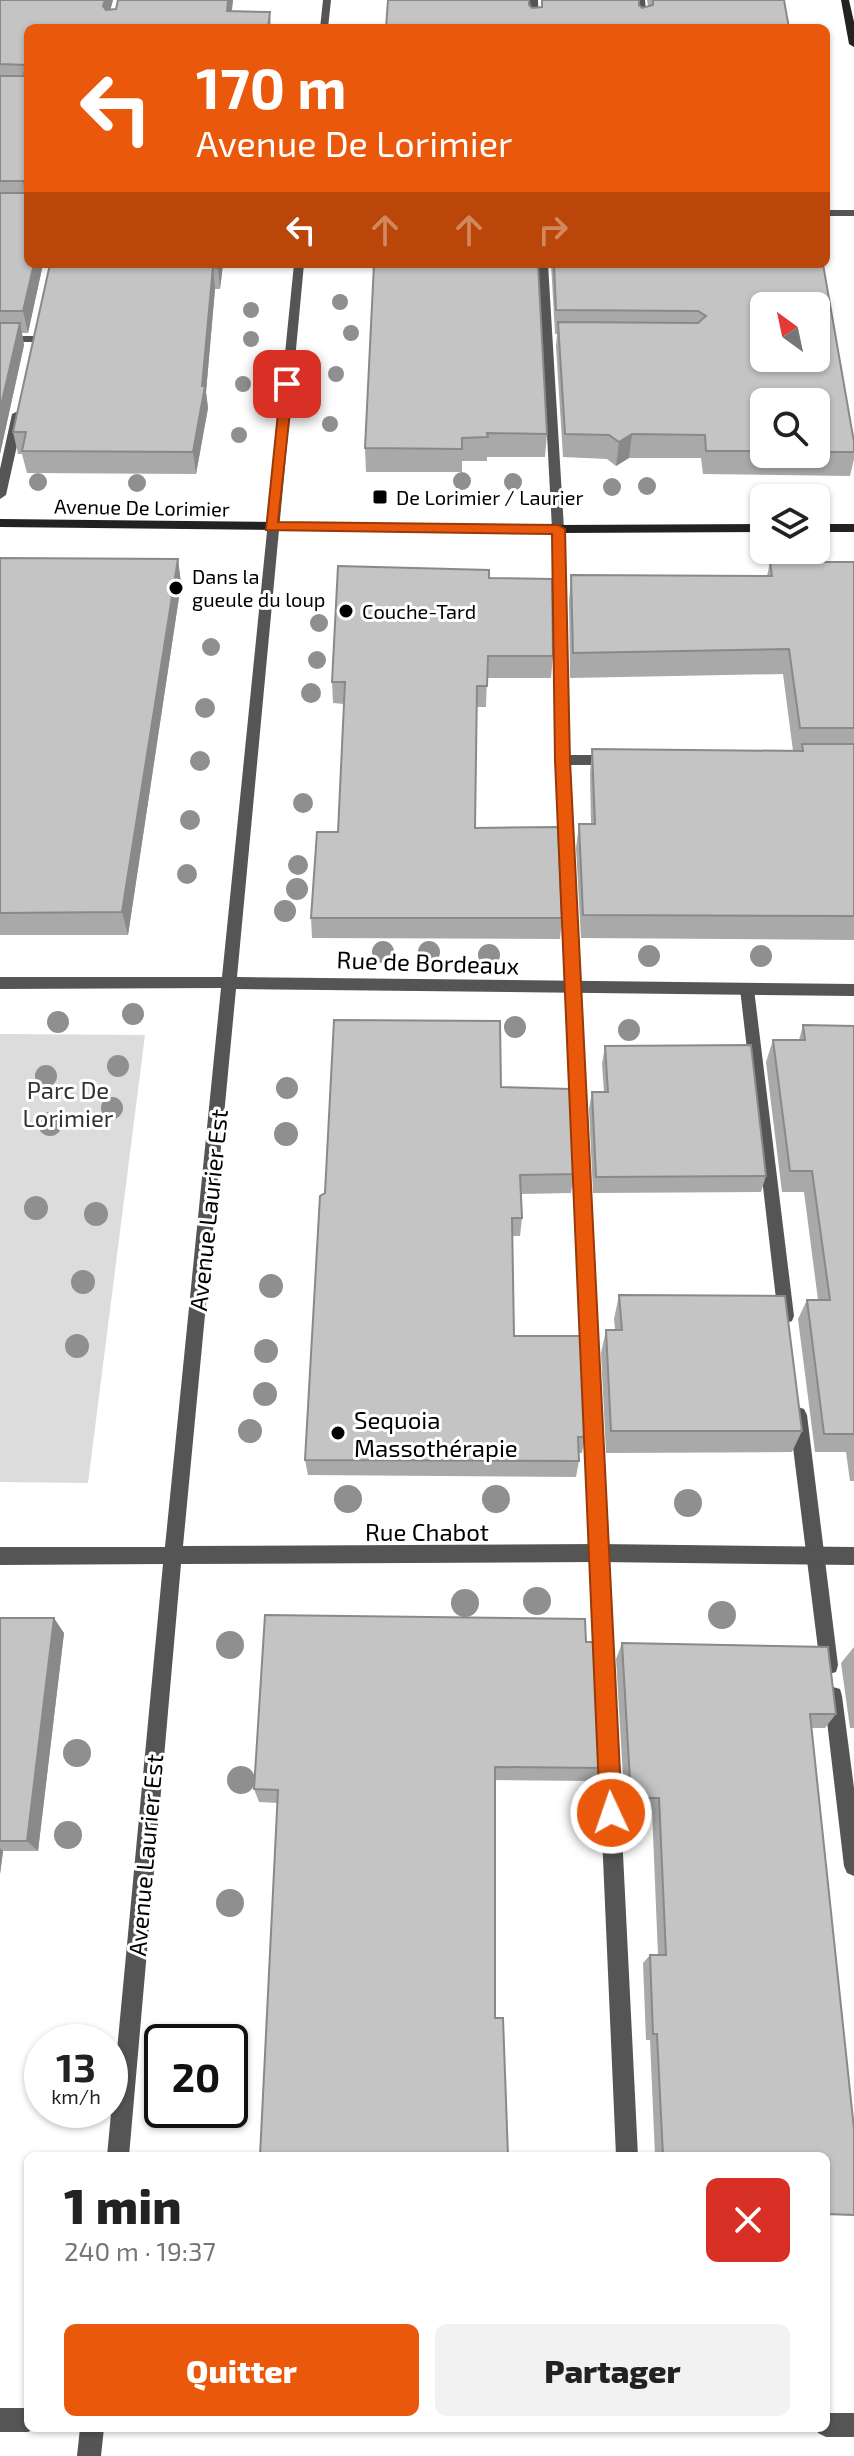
<!DOCTYPE html>
<html lang="fr">
<head>
<meta charset="utf-8">
<style>
  :root { --surface:#fff; --page:#f2f2f2; --text:#222; --muted:#767676; --accent:#ea580c }
  body { margin:0; font-family:"Exo 2",sans-serif; background:var(--page); color:var(--text); height:100vh; display:flex; flex-direction:column; font-size:30px; white-space:nowrap }
  * { box-sizing:border-box; margin:0 }
  p { font-size:26px; color:var(--muted) }
  .icon { flex:none; width:44px; height:44px; fill:none; stroke:currentColor; stroke-width:2; stroke-linecap:round; stroke-linejoin:round }
  .map { position:relative; flex:1; overflow:hidden }
  .sheet { position:absolute; left:24px; top:2152px; width:806px; height:280px; display:flex; flex-direction:column; background:var(--surface); border-radius:12px; box-shadow:0 2px 6px #0004 }
  .sheet>* { flex:none }
  .hud { position:absolute; left:24px; top:24px; width:806px; height:244px; border-radius:12px; box-shadow:0 2px 6px #0004; background:#ea580c; color:#fff; overflow:hidden }
  .needle { width:52px; rotate:327deg }
  .buttons { position:absolute; left:750px; top:292px; display:grid; gap:16px }
  .buttons a { display:grid; place-items:center; width:80px; height:80px; border-radius:12px; background:var(--surface); box-shadow:0 2px 6px #0004; font-size:40px }
  .speed { position:absolute; left:24px; top:2024px; display:flex; gap:16px; font-size:40px; font-weight:700; text-align:center }
  .speed>* { display:grid; place-content:center; width:104px; height:104px; border-radius:50%; background:var(--surface); box-shadow:0 2px 6px #0004; line-height:1 }
  .speed small { font-size:20px; font-weight:400 }
  .speed .limit { border:4px solid #111; border-radius:12px; background:#fff; color:#111 }
  .pin { position:absolute; display:grid; place-items:center; width:68px; height:68px; color:#fff; margin:-34px; border-radius:16px; box-shadow:0 4px 12px #0006 }
  .me { position:absolute; width:88px; margin:-44px; rotate:357deg; stroke-linejoin:round; filter:drop-shadow(0 0 6px #0008) }
  .turn { display:flex; align-items:center; gap:28px; height:168px; padding:0 40px; font-size:36px }
  .turn .icon { width:104px; height:104px; stroke-width:2.5 }
  .turn b { display:block; font-size:56px; line-height:68px }
  .lanes { display:flex; align-items:center; height:76px; padding:0 40px; background:#0003; justify-content:center; gap:40px; direction:ltr }
  .lanes .off { opacity:.35 }
  .round { display:grid; place-items:center; flex:none; width:84px; height:84px; border-radius:12px; background:var(--page) }
  .summary { display:flex; align-items:center; justify-content:space-between; height:136px; padding:0 40px }
  h1 { font-size:48px; font-weight:800; line-height:60px }
  .button { display:flex; gap:16px; margin-top:auto; padding:16px 40px }
  .button a { flex:1; height:92px; border-radius:12px; background:var(--accent); color:#fff; font-size:32px; font-weight:800; line-height:92px; text-align:center }
  .button a+a { background:var(--page); color:var(--text) }
  .map>svg:first-child { display:block }
  .green { fill:#dcdcdc }
  .lines { fill:none; stroke-linecap:round; stroke-linejoin:round }
  .lane { fill:#555; fill-rule:evenodd }
  .street { fill:#555; fill-rule:evenodd }
  .secondary { fill:#222; fill-rule:evenodd }
  .tree { fill:#8f8f8f }
  .wall { fill:#a9a9a9; fill-rule:evenodd }
  .shaded-wall { fill:#898989 }
  .building { fill:#c4c4c4; stroke:#898989; stroke-width:2; fill-rule:evenodd }
  .route { fill:#ea580c; stroke:#983908; stroke-width:2 }
  .poi-dot { fill:#000; stroke:#fff; stroke-width:3 }
  .labels { text-anchor:middle; dominant-baseline:central; stroke-width:6; stroke-linejoin:round; paint-order:stroke }
  .far-poi-label { font-size:20px; fill:#000; stroke:#fff; text-anchor:start }
  .far-street-label { font-size:20px; fill:#000; stroke:#fff }
  .street-label { font-size:24px; fill:#000; stroke:#fff }
  .park-label { font-size:24px; fill:#333; stroke:#fff }
  .poi-label { font-size:24px; fill:#000; stroke:#fff; text-anchor:start }
</style>
</head>
<body>
<div class="map">
<svg width="854" height="2456" viewBox="0 0 854 2456">
  <rect width="100%" height="100%" fill="#fff"/>
  <path class="green" d="M0,1034L145,1035L88,1483L0,1482Z"/>
  <g class="lines">
    <path class="lane" d="M530,0H538L539,28H531Z
      M637,0H645L648,28H640Z
      M538,264H548L564,529L569,755H612L619,760L612,765H569L638,2156H616L555,760L552,529Z
      M0,336H34L39,339L34,342H0Z
      M18,411L24,414L6,495L0,499V469L12,414Z
      M747,983L754,989L794,1316L792,1321L786,1323L780,1321L778,1316L740,989Z
      M798,1407L804,1409L807,1415L838,1665L836,1672L829,1674L822,1672L820,1665L789,1415L792,1409Z
      M833,1687L840,1689L842,1696L854,1788V1876L847,1873L844,1866L824,1696L826,1689Z"/>
    <path class="street" d="M323,0H331L328,28H320Z
      M826,210H854V216H826Z
      M294,264H304L237,977L854,984V996L236,989L183,1546L599,1544L854,1547V1565L599,1562L181,1564L129,2156H107L163,1564L0,1565V1547H165L221,988L0,989V977H222Z
      M0,2408H28V2428H36L28,2432H0Z
      M826,2413H854V2437H826L818,2433L816,2428H826Z
      M80,2428H104L101,2456H77Z"/>
    <path class="secondary" d="M841,0H849L854,22V47L849,44Z
      M0,519L558,525L764,524V532L558,533L0,527Z
      M816,524H854V532H816Z"/>
  </g>
  <g class="tree">
    <circle cx="340" cy="302" r="8"/>
    <circle cx="251" cy="310" r="8"/>
    <circle cx="351" cy="333" r="8"/>
    <circle cx="251" cy="339" r="8"/>
    <circle cx="336" cy="374" r="8"/>
    <circle cx="243" cy="384" r="8"/>
    <circle cx="330" cy="424" r="8"/>
    <circle cx="239" cy="435" r="8"/>
    <circle cx="462" cy="481" r="9"/>
    <circle cx="38" cy="482" r="9"/>
    <circle cx="513" cy="482" r="9"/>
    <circle cx="137" cy="483" r="9"/>
    <circle cx="647" cy="486" r="9"/>
    <circle cx="612" cy="487" r="9"/>
    <circle cx="319" cy="623" r="9"/>
    <circle cx="211" cy="647" r="9"/>
    <circle cx="317" cy="660" r="9"/>
    <circle cx="311" cy="693" r="10"/>
    <circle cx="205" cy="708" r="10"/>
    <circle cx="200" cy="761" r="10"/>
    <circle cx="303" cy="803" r="10"/>
    <circle cx="190" cy="820" r="10"/>
    <circle cx="298" cy="865" r="10"/>
    <circle cx="187" cy="874" r="10"/>
    <circle cx="297" cy="889" r="11"/>
    <circle cx="285" cy="911" r="11"/>
    <circle cx="383" cy="952" r="11"/>
    <circle cx="429" cy="952" r="11"/>
    <circle cx="489" cy="955" r="11"/>
    <circle cx="649" cy="956" r="11"/>
    <circle cx="761" cy="956" r="11"/>
    <circle cx="133" cy="1014" r="11"/>
    <circle cx="58" cy="1022" r="11"/>
    <circle cx="515" cy="1027" r="11"/>
    <circle cx="629" cy="1030" r="11"/>
    <circle cx="118" cy="1066" r="11"/>
    <circle cx="46" cy="1076" r="11"/>
    <circle cx="287" cy="1088" r="11"/>
    <circle cx="112" cy="1108" r="11"/>
    <circle cx="50" cy="1124" r="12"/>
    <circle cx="286" cy="1134" r="12"/>
    <circle cx="36" cy="1208" r="12"/>
    <circle cx="96" cy="1214" r="12"/>
    <circle cx="83" cy="1282" r="12"/>
    <circle cx="271" cy="1286" r="12"/>
    <circle cx="77" cy="1346" r="12"/>
    <circle cx="266" cy="1351" r="12"/>
    <circle cx="265" cy="1394" r="12"/>
    <circle cx="250" cy="1431" r="12"/>
    <circle cx="348" cy="1499" r="14"/>
    <circle cx="496" cy="1499" r="14"/>
    <circle cx="688" cy="1503" r="14"/>
    <circle cx="537" cy="1601" r="14"/>
    <circle cx="465" cy="1603" r="14"/>
    <circle cx="722" cy="1615" r="14"/>
    <circle cx="230" cy="1645" r="14"/>
    <circle cx="77" cy="1753" r="14"/>
    <circle cx="241" cy="1780" r="14"/>
    <circle cx="68" cy="1835" r="14"/>
    <circle cx="230" cy="1903" r="14"/>
  </g>
  <path class="wall" d="M0,0H113L110,10L116,9L118,0H233L232,11L270,12L271,28H28V264H43L28,333H22L24,345L0,454Z
    M541,0H639V5L642,8L648,6L647,0H784L386,28L529,5L532,8L541,7Z
    M50,264H223L220,289H215L206,392L208,408L196,474L27,473L22,454H18L13,432Z
    M374,264L547,434L545,457H487V461H462V472H366L365,448Z
    M551,264H823L854,442V459L850,476L703,474L701,458H629L616,466L607,459L563,457L556,346L557,334H555ZM764,402H816V454H764Z
    M0,558L178,559L181,584L128,935H0Z
    M770,562H854V940L581,938L576,848L579,824H591L590,774L592,749L793,751L783,674L570,678L569,601L571,575L767,576Z
    M489,578L553,656L551,678H487L486,707H477L475,828L562,918L560,939L312,938L311,918L338,832L344,704L333,703L332,682Z
    M803,1025L854,1026V1481H850L846,1452H815L798,1319L807,1300H818L804,1192H782L766,1062L773,1040H799Z
    M605,1046L766,1176L761,1192L593,1193L589,1109L592,1092H604L602,1064Z
    M501,1087L574,1174L571,1193L521,1194L522,1218L520,1236H512L514,1336L585,1437L582,1453H579V1461L576,1477L308,1475L305,1460L325,1193Z
    M619,1295L802,1431L792,1452L606,1453L601,1353L606,1330H615L614,1319Z
    M0,1618L64,1633L38,1851H3L0,1874Z
    M586,1642L602,1768L597,1781L495,1780V2018L508,2156L278,1803L259,1802L254,1789Z
    M622,1643L836,1714L825,1728H812L826,2156H655L650,2040H646L643,1963L650,1955H658L652,1810H625L616,1659Z
    M854,1647V1728H850L841,1663Z"/>
  <path class="shaded-wall" d="M105,0H113L106,27L103,6Z
    M228,0H233L229,28L227,11Z
    M34,264H43L28,333L23,311Z
    M218,264H223L220,289L218,268Z
    M213,267L215,289L206,392L208,408L196,474L193,452Z
    M20,323L24,345L0,454V410Z
    M632,434L629,458L616,466L619,442Z
    M178,559L181,584L128,935L122,912Z
    M54,1618L64,1633L38,1851L27,1841Z
    M0,1848L3,1851L0,1874Z"/>
  <path class="building" d="M0,0H105L103,6L106,10L116,9L118,0H228L227,11L270,12L268,28H28V264H34L23,311H0V193H26L24,181H0V76H24L26,65L0,64Z
    M388,0H529V5L532,8L542,7V0H639V5L642,8L653,5V0H784L789,28H386Z
    M50,264H218V268L213,267L202,386H205L193,452L22,451L26,432H13Z
    M374,264H538L547,434L487,433L488,437L462,438V449L365,448Z
    M554,264H823L854,442V452H816V402H764V451H706L705,435L632,434L619,442L609,435L565,434L558,322L698,323L706,316L698,311L556,310ZM764,306H816V358H764Z
    M0,323H20L0,410Z
    M0,558L178,559L122,912L0,913Z
    M770,562H854V728H800L789,649L573,653L571,575L772,576Z
    M338,566L489,570V578L552,579L553,656H488L487,686H477L475,828L558,827L562,918H311L317,832H338L345,682H332Z
    M802,744H854V916L583,915L579,824H595L592,749L803,751Z
    M334,1020L500,1021L501,1087L570,1089L574,1174L520,1175L522,1218H512L514,1336H581L585,1437H578L579,1461L305,1460L320,1196L325,1193Z
    M803,1025L854,1026V1434H824L807,1300H830L812,1171H790L773,1040H805Z
    M751,1045L766,1176L596,1177L592,1092H608L605,1046Z
    M619,1295L785,1296L802,1431H611L606,1330H622Z
    M265,1615L585,1619L586,1642H596L602,1768L495,1767V2018H503L508,2156H260L278,1790L254,1789Z
    M0,1618H54L27,1841H0Z
    M622,1643L828,1647L836,1714H810L854,2129V2215L826,2214V2156H663L657,2034H653L650,1955H666L659,1798H631Z"/>
  <path class="route" d="M287,381L293,384L278,522L558,525L565,529L570,760L622,1813L619,1820L611,1824L604,1820L600,1813L555,760L552,534L266,530L281,384Z"/>
  <g class="poi-dot">
    <rect x="372" y="489" width="16" height="16" rx="4"/>
    <circle cx="176" cy="588" r="8"/>
    <circle cx="346" cy="611" r="8"/>
    <circle cx="338" cy="1433" r="8"/>
  </g>
  <g class="labels">
    <g class="far-poi-label">
      <text x="396" y="497">De Lorimier / Laurier</text>
      <text x="192" y="576">Dans la<tspan x="192" dy="23">gueule du loup</tspan></text>
      <text x="362" y="611">Couche-Tard</text>
    </g>
    <g class="far-street-label">
      <text transform="translate(142 507) rotate(1)">Avenue De Lorimier</text>
    </g>
    <g class="street-label">
      <text transform="translate(428 962) rotate(2)">Rue de Bordeaux</text>
      <text transform="translate(208 1210) rotate(-84)">Avenue Laurier Est</text>
      <text x="427" y="1531">Rue Chabot</text>
      <text transform="translate(145 1855) rotate(-85)">Avenue Laurier Est</text>
    </g>
    <g class="park-label">
      <text x="68" y="1089">Parc De<tspan x="68" dy="28">Lorimier</tspan></text>
    </g>
    <g class="poi-label">
      <text x="354" y="1419">Sequoia<tspan x="354" dy="28">Massothérapie</tspan></text>
    </g>
  </g>
</svg>
<div class="buttons">
<a><svg class="needle" viewBox="-14 -14 28 28"><path d="M0-13l5 13h-10z" fill="#e53935"/><path d="M0 13l5-13h-10z" fill="#767676"/></svg></a>
<a><svg class="icon" aria-label="search" viewBox="0 0 24 24"><circle cx="10" cy="10" r="6"/><path d="M15 15l6 6"/></svg></a>
<a><svg class="icon" aria-label="layers" viewBox="0 0 24 24"><path d="M12 4l9 5-9 5-9-5zM3 14l9 5 9-5"/></svg></a>
</div>
<div class="speed"><div>13<small>km/h</small></div><div class="limit">20</div></div>
<div class="pin" style="left:287px;top:384px;background:#d93025"><svg class="icon" aria-label="arrive" viewBox="0 0 24 24"><path d="M6 21V4h12l-3 4 3 4H6"/></svg></div>
<svg class="me" style="left:611px;top:1813px" viewBox="-20 -20 40 40"><circle r="17" fill="#ea580c" stroke="#fff" stroke-width="3"/><path d="M0-11L8 9 0 5-8 9z" fill="#fff"/></svg>
<div class="hud">
<div class="turn"><svg class="icon" aria-label="left" viewBox="0 0 24 24"><path d="M17 20v-9H6M10 6l-5 5 5 5"/></svg><div><b>170 m</b>Avenue De Lorimier</div></div>
<div class="lanes"><svg class="icon" aria-label="left" viewBox="0 0 24 24"><path d="M17 20v-9H6M10 6l-5 5 5 5"/></svg><svg class="icon off" aria-label="ahead" viewBox="0 0 24 24"><path d="M12 20V5M6 11l6-6 6 6"/></svg><svg class="icon off" aria-label="ahead" viewBox="0 0 24 24"><path d="M12 20V5M6 11l6-6 6 6"/></svg><svg class="icon off" aria-label="right" viewBox="0 0 24 24"><path d="M7 20v-9h11M14 6l5 5-5 5"/></svg></div>
</div>
<section class="sheet">
<div class="summary"><div><h1>1 min</h1><p>240 m · 19:37</p></div><a class="round" style="background:#d93025;color:#fff"><svg class="icon" aria-label="close" viewBox="0 0 24 24"><path d="M6 6l12 12M18 6L6 18"/></svg></a></div>
<div class="button"><a>Quitter</a><a>Partager</a></div>
</section>
</div>
</body>
</html>
